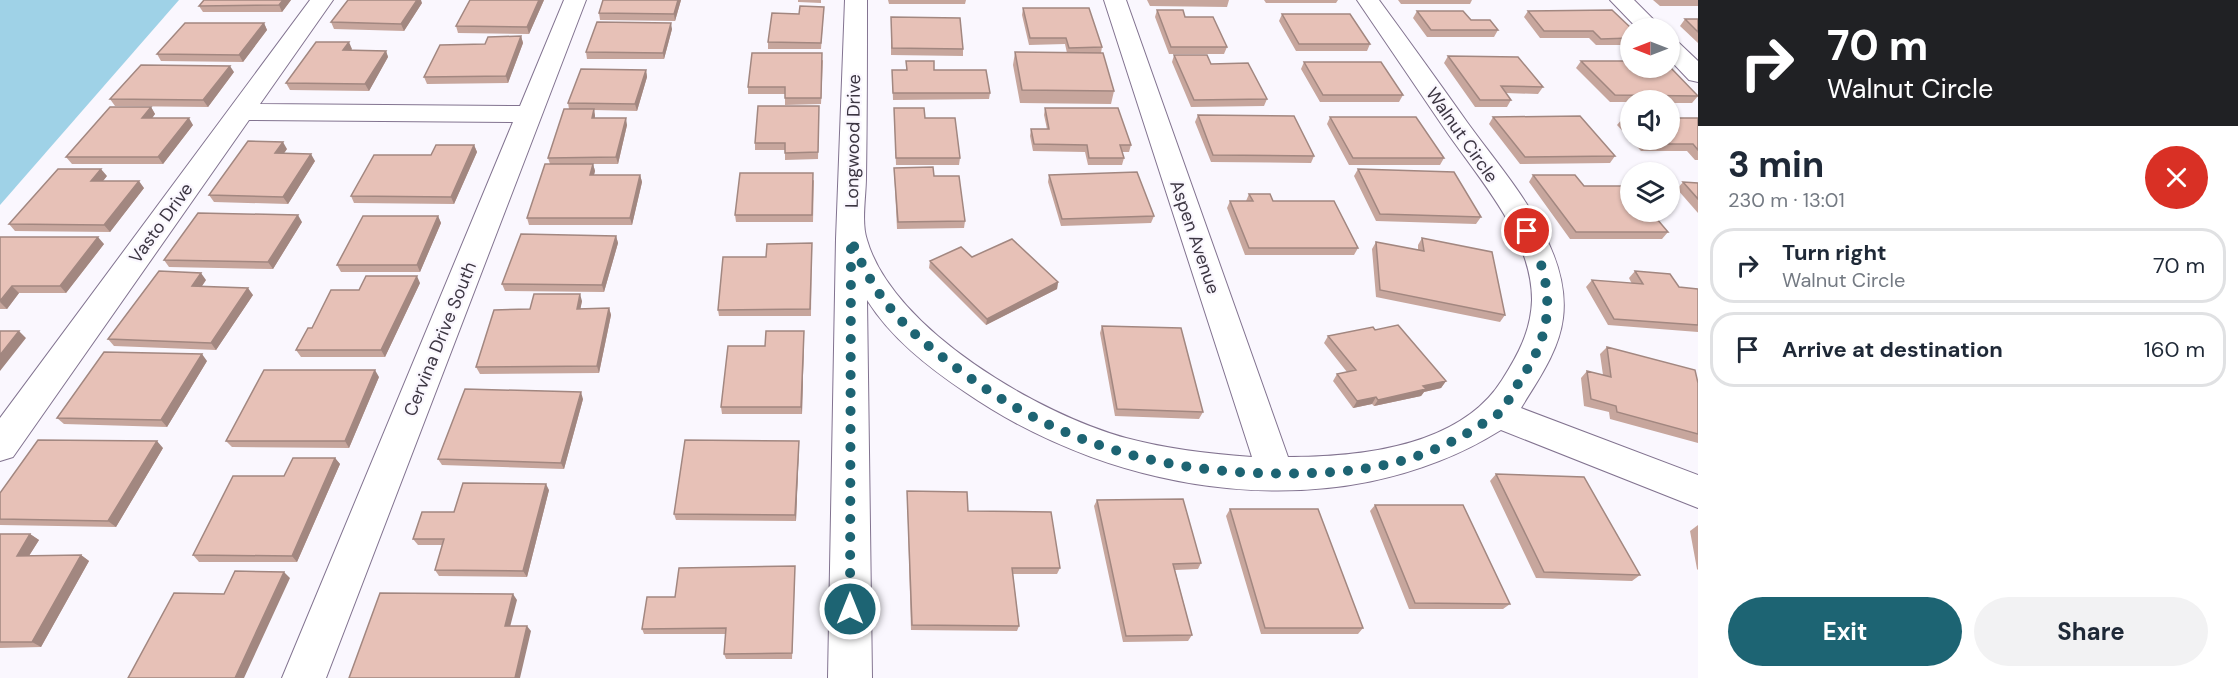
<!DOCTYPE html>
<html lang="en">
<head>
<meta charset="utf-8">
<style>
  :root { --surface:#fff; --page:#f2f2f3; --text:#1f2937; --muted:#747a83; --line:#e0e1e3; --accent:#1d6473 }
  body { margin:0; font-family:"DM Sans",sans-serif; background:var(--page); color:var(--text); height:100vh; display:flex; flex-direction:column; font-size:22px; white-space:nowrap }
  * { box-sizing:border-box; margin:0 }
  p { font-size:20px; color:var(--muted) }
  .icon { flex:none; width:33px; height:33px; fill:none; stroke:currentColor; stroke-width:2; stroke-linecap:round; stroke-linejoin:round }
  .map { position:relative; flex:1; overflow:hidden }
  .details { display:flex; flex-direction:column; background:var(--surface); width:540px }
  .details>* { flex:none }
  .hud { background:#202124; color:#fff; overflow:hidden }
  .needle { width:39px; rotate:270deg }
  .fabs { position:absolute; left:1620px; top:18px; display:grid; gap:12px }
  .fabs a { display:grid; place-items:center; width:60px; height:60px; border-radius:50%; background:var(--surface); box-shadow:0 2px 4px #0004; font-size:30px }
  .pin { position:absolute; display:grid; place-items:center; width:51px; height:51px; color:#fff; margin:-26px; border:3px solid #fff; border-radius:50%; box-shadow:0 2px 6px #0007 }
  .me { position:absolute; width:66px; margin:-33px; rotate:0deg; stroke-linejoin:round; filter:drop-shadow(0 0 4px #0008) }
  .turn { display:flex; align-items:center; gap:21px; height:126px; padding:0 30px; font-size:27px }
  .turn .icon { width:78px; height:78px; stroke-width:2.5 }
  .turn b { display:block; font-size:42px; line-height:51px }
  .round { display:grid; place-items:center; flex:none; width:63px; height:63px; border-radius:32px; background:var(--page) }
  .head { display:flex; align-items:center; justify-content:space-between; height:102px; padding:0 30px }
  h1 { font-size:36px; font-weight:700; line-height:45px }
  .action { display:flex; gap:12px; margin-top:auto; padding:12px 30px }
  .action a { flex:1; height:69px; border-radius:36px; background:var(--accent); color:#fff; font-size:24px; font-weight:700; line-height:69px; text-align:center }
  .action a+a { background:var(--page); color:var(--text) }
  ul { padding:0; list-style:none }
  li { display:flex; align-items:center; gap:18px; height:75px; margin:0 12px 9px; padding:0 18px; border:3px solid var(--line); border-radius:24px }
  li div { flex:1 }
  li b { display:block; font-size:22px }
  li em { font-style:normal }
  main { display:flex; flex:1; min-height:0 }
  .map>svg:first-child { display:block }
  .water { fill:#9fd2e7 }
  .lines { fill:none; stroke-linecap:round; stroke-linejoin:round }
  .street-casing { stroke:#827390; stroke-width:2 }
  .street { fill:#fff; fill-rule:evenodd }
  .wall { fill:#c7a69d }
  .shaded-wall { fill:#a28780 }
  .building { fill:#e7c1b7; stroke:#a28780; stroke-width:1.5 }
  .route { stroke:#1d6473; stroke-width:10; stroke-dasharray:0 18 }
  .labels { text-anchor:middle; dominant-baseline:central; stroke-width:4.5; stroke-linejoin:round; paint-order:stroke }
  .street-label { font-size:18px; fill:#3c3642; stroke:#faf7fe }
</style>
</head>
<body>
<main>
<div class="map">
<svg width="1698" height="678" viewBox="0 0 1698 678">
  <rect width="100%" height="100%" fill="#faf7fe"/>
  <path class="water" d="M0,0H179L0,205Z"/>
  <g class="lines">
    <defs>
      <path id="street" d="M310,0H333L260,104L520,106L564,0H586L326,678H282L513,122L249,120L13,457L0,461V418Z
        M845,0H867C867,59 867,118 866,177C866,196 861,223 867,240C893,330 1041,415 1126,438C1167,449 1209,454 1252,457L1104,0H1126L1288,457C1360,457 1460,447 1502,380C1518,355 1531,331 1532,300C1532,236 1478,178 1444,128C1415,85 1386,43 1357,0H1379C1409,41 1438,81 1467,122C1505,175 1572,247 1563,318C1559,351 1538,380 1521,408L1698,475V508L1501,430C1339,531 1117,497 965,392C928,367 891,338 867,300L872,678H828L836,239Z
        M1610,0H1634L1662,28H1637Z
        M1670,40L1678,42L1698,61V82L1689,80L1670,60Z"/>
    </defs>
    <use href="#street" class="street-casing"/>
    <use href="#street" class="street"/>
  </g>
  <path class="wall" d="M291,0L282,12H203L199,6Z
    M544,0L529,34L458,33L456,26Z
    M681,0L675,21L600,20L599,13Z
    M798,0H821V3L798,2Z
    M888,0H966L965,4H889Z
    M1147,0H1229L1227,7L1150,6Z
    M1264,0H1338L1336,3H1266Z
    M1398,0H1472L1470,4H1401Z
    M1653,0H1698V6H1660Z
    M422,3L404,31L334,29L331,22Z
    M824,7L821,49H768V42L799,14Z
    M1023,8L1102,47L1101,53L1114,91L1111,104L1020,103L1013,65L1015,52L1067,53L1065,44L1029,45L1022,15Z
    M1157,10L1185,17L1227,47L1224,54H1169L1155,17Z
    M1417,11L1471,20L1498,30L1494,37H1427L1413,18Z
    M1528,11L1631,28L1630,45H1596L1589,38H1540L1524,17Z
    M1282,14L1370,44L1367,51H1296L1279,21Z
    M1685,19H1698V43L1680,26Z
    M264,23L267,30L243,62L161,61L157,54Z
    M891,24L963,49V56L891,55Z
    M672,29L664,59H587L586,52Z
    M521,36L523,43L508,83L427,84L424,77L485,44Z
    M352,49L351,50L386,51L388,57L369,91L290,90L286,83Z
    M1174,55L1211,64L1267,99L1264,106L1191,107L1172,62Z
    M1448,56L1543,87L1538,94L1506,93L1511,100L1507,107H1475L1444,63Z
    M823,60L821,104L785,105V94H748V87Z
    M906,61L934,70L990,93L989,99L893,100L892,70H906Z
    M1581,61L1698,96L1692,103H1670V100H1630V102H1610L1576,68Z
    M1304,62L1403,95L1399,102H1320L1301,69Z
    M646,70L647,77L637,111L594,110L595,116V118L627,125L618,164H593L595,171L594,175H640L642,182L632,225H529L527,218L550,164L548,158L569,109L568,103Z
    M234,72L208,107L115,106L110,99Z
    M151,107L155,114L152,118L193,125L163,164H72L66,157Z
    M894,108L960,158L959,165H896Z
    M1045,108L1131,145L1129,152H1122L1124,158L1122,165H1088L1085,152L1033,151L1030,136L1031,129H1047L1044,115Z
    M819,113L818,159L785,160V150H755V143Z
    M1198,115L1314,156L1311,163L1211,162L1195,122Z
    M1330,117L1444,158L1440,165H1349L1327,124Z
    M1493,117L1615,156L1610,163L1520,164L1489,124Z
    M1623,118H1630V140H1670L1698,118V160H1695L1687,151H1641L1617,125Z
    M474,145L477,152L454,204L354,203L351,196Z
    M287,149L284,153L315,161L288,204L214,202L209,195Z
    M894,168L934,176L965,221L964,228L897,229Z
    M1358,169L1481,217L1476,224L1376,221L1354,176Z
    M1049,175L1154,216L1151,223L1061,226L1048,182Z
    M1533,175L1584,186L1668,232L1662,239H1570L1529,182Z
    M107,176L103,181L144,188L110,232L15,231L9,224Z
    M814,180L813,222H736L735,215Z
    M1683,182L1698,183V213L1677,189Z
    M1249,194L1273,201L1358,248L1354,255H1245L1227,208L1230,201H1246Z
    M438,216L441,223L420,272H341L337,265Z
    M302,222L273,269L169,267L164,260Z
    M616,236L618,243L604,292L505,291L502,284Z
    M0,237L104,244L66,293H19L7,309H0Z
    M1422,238L1505,315L1500,322L1376,297L1372,249L1376,242L1418,250V245Z
    M812,243L811,316H719L718,310L766,257Z
    M972,257L1058,282L1057,289L986,325L929,268L930,261Z
    M1635,271L1679,287L1698,289V332L1608,325L1586,287L1592,280L1632,284L1629,278Z
    M206,280L202,286L253,295L216,350L114,346L108,339Z
    M420,283L385,357H301L296,350L359,290Z
    M582,301L580,309L609,308L611,315L599,373L480,374L476,367L530,309Z
    M1102,326L1203,412L1199,419L1115,416L1100,333Z
    M1375,330L1446,381L1441,388L1424,392L1421,396L1374,406L1372,404L1353,408L1333,381L1337,374L1347,372L1324,343L1328,336Z
    M804,337L802,414H722L721,407L765,346Z
    M1607,347L1698,383V443L1610,419L1609,412L1584,406L1581,378L1587,371L1603,375L1600,354Z
    M207,361L167,427L64,424L57,418Z
    M379,377L349,448L232,447L226,441Z
    M583,399L564,469L442,465L438,459Z
    M799,441L796,521L676,520L674,514Z
    M163,448L116,527L0,525V493Z
    M335,458L340,464L297,562H199L193,555L284,476Z
    M1496,474L1640,575L1632,581L1536,578L1490,481Z
    M549,490L527,577L439,576L435,570L442,545H418L413,539L454,512Z
    M907,491L968,511L1060,568L1057,574H1013L1019,626L1017,631L911,630Z
    M1097,500L1201,563L1198,569L1175,570L1192,635L1188,641L1123,642L1094,506Z
    M1375,505L1510,604L1503,609H1409L1370,511Z
    M1230,509L1363,628L1358,634H1261L1226,516Z
    M1698,525V570L1697,569L1690,531Z
    M0,534H30L39,540L29,556L81,555L89,561L41,647L0,648Z
    M795,572L792,659H726L724,654L726,634H644L642,629L675,597Z"/>
  <path class="shaded-wall" d="M283,0H291L282,12L279,5Z
    M417,0H421L422,3L404,31L401,24Z
    M539,0H544L529,34L527,27Z
    M678,0H681L675,21L674,14Z
    M264,23L267,30L243,62L239,55Z
    M671,23L672,29L664,59L663,53Z
    M521,36L523,43L508,83L506,76Z
    M349,42L352,49L347,57L343,50Z
    M386,51L388,57L369,91L365,84Z
    M230,66L234,72L208,107L203,100Z
    M646,70L647,77L637,111L635,104Z
    M151,107L155,114L147,125L142,118Z
    M594,109L595,116L593,125L592,118Z
    M189,118L193,125L163,164L158,157Z
    M626,118L627,125L618,164L616,157Z
    M283,142L287,149L279,160L275,153Z
    M474,145L477,152L454,204L451,197Z
    M311,154L315,161L288,204L283,197Z
    M593,164L595,171L592,182L590,175Z
    M101,169L107,176L97,188L91,181Z
    M640,175L642,182L632,225L630,218Z
    M139,181L144,188L110,232L104,225Z
    M298,215L302,222L273,269L268,262Z
    M438,216L441,223L420,272L417,265Z
    M616,236L618,243L604,292L602,285Z
    M98,237L104,244L66,293L60,286Z
    M201,273L206,280L197,293L192,286Z
    M417,276L420,283L385,357L381,350Z
    M1058,282L1057,289L986,325L987,319Z
    M12,286L19,293L7,309L0,302Z
    M248,288L253,295L216,350L211,343Z
    M580,294L582,301L579,316L577,309Z
    M609,308L611,315L599,373L597,366Z
    M19,331L26,338L0,371V355Z
    M804,331V337L802,414L801,407Z
    M202,354L207,361L167,427L161,420Z
    M375,370L379,377L349,448L345,441Z
    M1446,381L1441,388L1424,392L1421,396L1374,406L1378,400L1423,386Z
    M581,392L583,399L564,469L561,463Z
    M1376,397L1372,404L1353,408L1357,401Z
    M157,441L163,448L116,527L108,521Z
    M799,441V447L796,521L795,515Z
    M335,458L340,464L297,562L292,556Z
    M546,484L549,490L527,577L523,571Z
    M30,534L39,540L25,562L17,556Z
    M81,555L89,561L41,647L32,642Z
    M284,572L290,578L244,678H235Z
    M513,594L517,600L509,631L505,626Z
    M527,626L531,631L520,678H515Z"/>
  <path class="building" d="M204,0H283L279,5L199,6Z
    M348,0H417L401,24L331,22Z
    M470,0H539L527,27L456,26Z
    M603,0H678L674,14L599,13Z
    M800,6L824,7L821,43L768,42L772,13L799,14Z
    M1023,8H1089L1102,47L1069,48L1066,38H1030Z
    M1157,10H1183L1185,17H1213L1227,47H1171Z
    M1612,10L1631,28L1630,38L1601,39L1593,31H1544L1528,11Z
    M1417,11H1463L1471,20H1490L1498,30H1431Z
    M1282,14H1350L1370,44H1299Z
    M891,17L960,18L963,49L892,48Z
    M1685,19H1698V32Z
    M597,22L671,23L663,53L586,52Z
    M185,23H264L239,55L157,54Z
    M521,36L506,76L424,77L440,45L485,44L488,37Z
    M316,42H349L343,50L386,51L365,84L286,83Z
    M1015,52L1103,53L1114,91L1022,90Z
    M752,53H822L821,98H785V87H748Z
    M1174,55H1207L1211,64L1248,63L1267,99L1194,100Z
    M1448,56L1518,57L1543,87L1501,86L1511,100H1480Z
    M906,61H934V70H986L990,93H893L892,70H907Z
    M1581,61H1630V68L1670,67L1698,96L1615,95Z
    M1304,62H1381L1403,95H1323Z
    M141,65L230,66L203,100L110,99Z
    M581,69L646,70L635,104L568,103Z
    M758,106H819L818,152L785,153V143H755Z
    M110,107H151L142,118H189L158,157H66Z
    M894,108H924L925,118H955L960,158H896Z
    M1045,108H1118L1131,145H1120L1124,158H1089L1087,145L1034,144L1031,129H1049Z
    M564,109H594L592,118H626L616,157L548,158Z
    M1198,115L1294,116L1314,156L1213,155Z
    M1580,116L1615,156L1525,157L1493,117Z
    M1330,117H1416L1444,158H1353Z
    M1623,118H1630V127Z
    M1670,118H1698V150L1693,144H1646L1642,140H1670Z
    M248,141L283,142L275,153L311,154L283,197L209,195Z
    M436,145H474L451,197L351,196L374,155H431Z
    M545,164H593L590,175H640L630,218H527Z
    M933,167L934,176H959L965,221L898,222L894,168Z
    M58,169H101L91,181H139L104,225L9,224Z
    M1358,169L1454,172L1481,217L1380,214Z
    M1137,172L1154,216L1062,219L1049,175Z
    M740,173H813L812,215H735Z
    M1533,175H1575L1584,186H1630V212H1651L1668,232H1576Z
    M1683,182L1698,183V199Z
    M1249,194H1270L1273,201H1334L1358,248H1249L1230,201H1253Z
    M198,213L298,215L268,262L164,260Z
    M363,216H438L417,265H337Z
    M521,234L616,236L602,285L502,284Z
    M0,237H98L60,286H12L0,301Z
    M1422,238L1492,252L1505,315L1380,290L1376,242L1424,251Z
    M1012,239L1058,282L987,319L930,261L961,247L972,257Z
    M812,243L810,309L718,310L723,257H766L767,244Z
    M159,271L201,273L192,286L248,288L211,343L108,339Z
    M1635,271L1670,274L1679,287L1698,289V325L1614,319L1592,280L1643,284Z
    M366,276H417L381,350H296L308,328H312L331,290H359Z
    M534,294H580L577,309L609,308L597,366L476,367L494,310L530,309Z
    M1398,325L1446,381L1423,386L1426,389L1378,400L1376,397L1357,401L1337,374L1356,370L1328,336L1373,327L1375,330Z
    M1102,326L1181,328L1203,412L1117,409Z
    M0,331H19L0,355Z
    M766,331H804L801,407H721L728,346H765Z
    M1607,347L1695,370L1698,383V434L1617,412L1616,406L1591,399L1587,371L1611,377Z
    M104,352L202,354L161,420L57,418Z
    M264,370H375L345,441H226Z
    M465,389L581,392L561,463L438,459Z
    M38,440L157,441L108,521L0,519V493Z
    M685,440L799,441L795,515L674,514Z
    M293,458H335L292,556L193,555L233,476H284Z
    M1496,474L1584,477L1640,575L1544,572Z
    M463,483L546,484L523,571L435,570L444,539H413L422,512H454Z
    M907,491L967,492L968,511L1051,512L1060,568H1012L1019,626L912,625Z
    M1183,499L1201,563L1173,564L1192,635L1126,636L1097,500Z
    M1375,505H1463L1510,604L1415,603Z
    M1230,509H1318L1363,628H1265Z
    M0,534H30L17,556L81,555L32,642H0Z
    M795,566L792,653L724,654L726,628L642,629L647,597H675L679,568Z
    M235,571L284,572L235,678H128L174,593L224,594Z
    M380,593L513,594L505,626H527L515,678H349Z"/>
  <g class="lines">
    <path class="route" d="M850,609L851,239C877,303 904,328 958,369C1066,451 1181,478 1315,473C1372,471 1425,460 1474,429C1481,424 1491,420 1498,414C1508,404 1516,386 1524,374C1556,327 1553,281 1527,231"/>
  </g>
  <g class="labels">
    <g class="street-label">
      <text transform="translate(1462 135) rotate(55)">Walnut Circle</text>
      <text transform="translate(853 141) rotate(-89)">Longwood Drive</text>
      <text transform="translate(161 223) rotate(-54)">Vasto Drive</text>
      <text transform="translate(1195 237) rotate(71)">Aspen Avenue</text>
      <text transform="translate(440 339) rotate(-68)">Cervina Drive South</text>
    </g>
  </g>
</svg>
<div class="fabs">
<a><svg class="needle" viewBox="-14 -14 28 28"><path d="M0-13l5 13h-10z" fill="#e53935"/><path d="M0 13l5-13h-10z" fill="#747a83"/></svg></a>
<a><svg class="icon" aria-label="sound" viewBox="0 0 24 24"><path d="M4 9h4l5-4v14l-5-4H4zM17 9q2 3 0 6"/></svg></a>
<a><svg class="icon" aria-label="layers" viewBox="0 0 24 24"><path d="M12 4l9 5-9 5-9-5zM3 14l9 5 9-5"/></svg></a>
</div>
<div class="pin" style="left:1527px;top:231px;background:#d93025"><svg class="icon" aria-label="arrive" viewBox="0 0 24 24"><path d="M6 21V4h12l-3 4 3 4H6"/></svg></div>
<svg class="me" style="left:850px;top:609px" viewBox="-20 -20 40 40"><circle r="17" fill="#1d6473" stroke="#fff" stroke-width="3"/><path d="M0-11L8 9 0 5-8 9z" fill="#fff"/></svg>
</div>
<section class="details">
<div class="hud">
<div class="turn"><svg class="icon" aria-label="right" viewBox="0 0 24 24"><path d="M7 20v-9h11M14 6l5 5-5 5"/></svg><div><b>70 m</b>Walnut Circle</div></div>
</div>
<div class="head"><div><h1>3 min</h1><p>230 m · 13:01</p></div><a class="round" style="background:#d93025;color:#fff"><svg class="icon" aria-label="close" viewBox="0 0 24 24"><path d="M6 6l12 12M18 6L6 18"/></svg></a></div>
<ul>
<li><svg class="icon" aria-label="right" viewBox="0 0 24 24"><path d="M7 20v-9h11M14 6l5 5-5 5"/></svg><div><b>Turn right</b><p>Walnut Circle</p></div><em>70 m</em></li>
<li><svg class="icon" aria-label="arrive" viewBox="0 0 24 24"><path d="M6 21V4h12l-3 4 3 4H6"/></svg><div><b>Arrive at destination</b></div><em>160 m</em></li>
</ul>
<div class="action"><a>Exit</a><a>Share</a></div>
</section>
</main>
</body>
</html>
